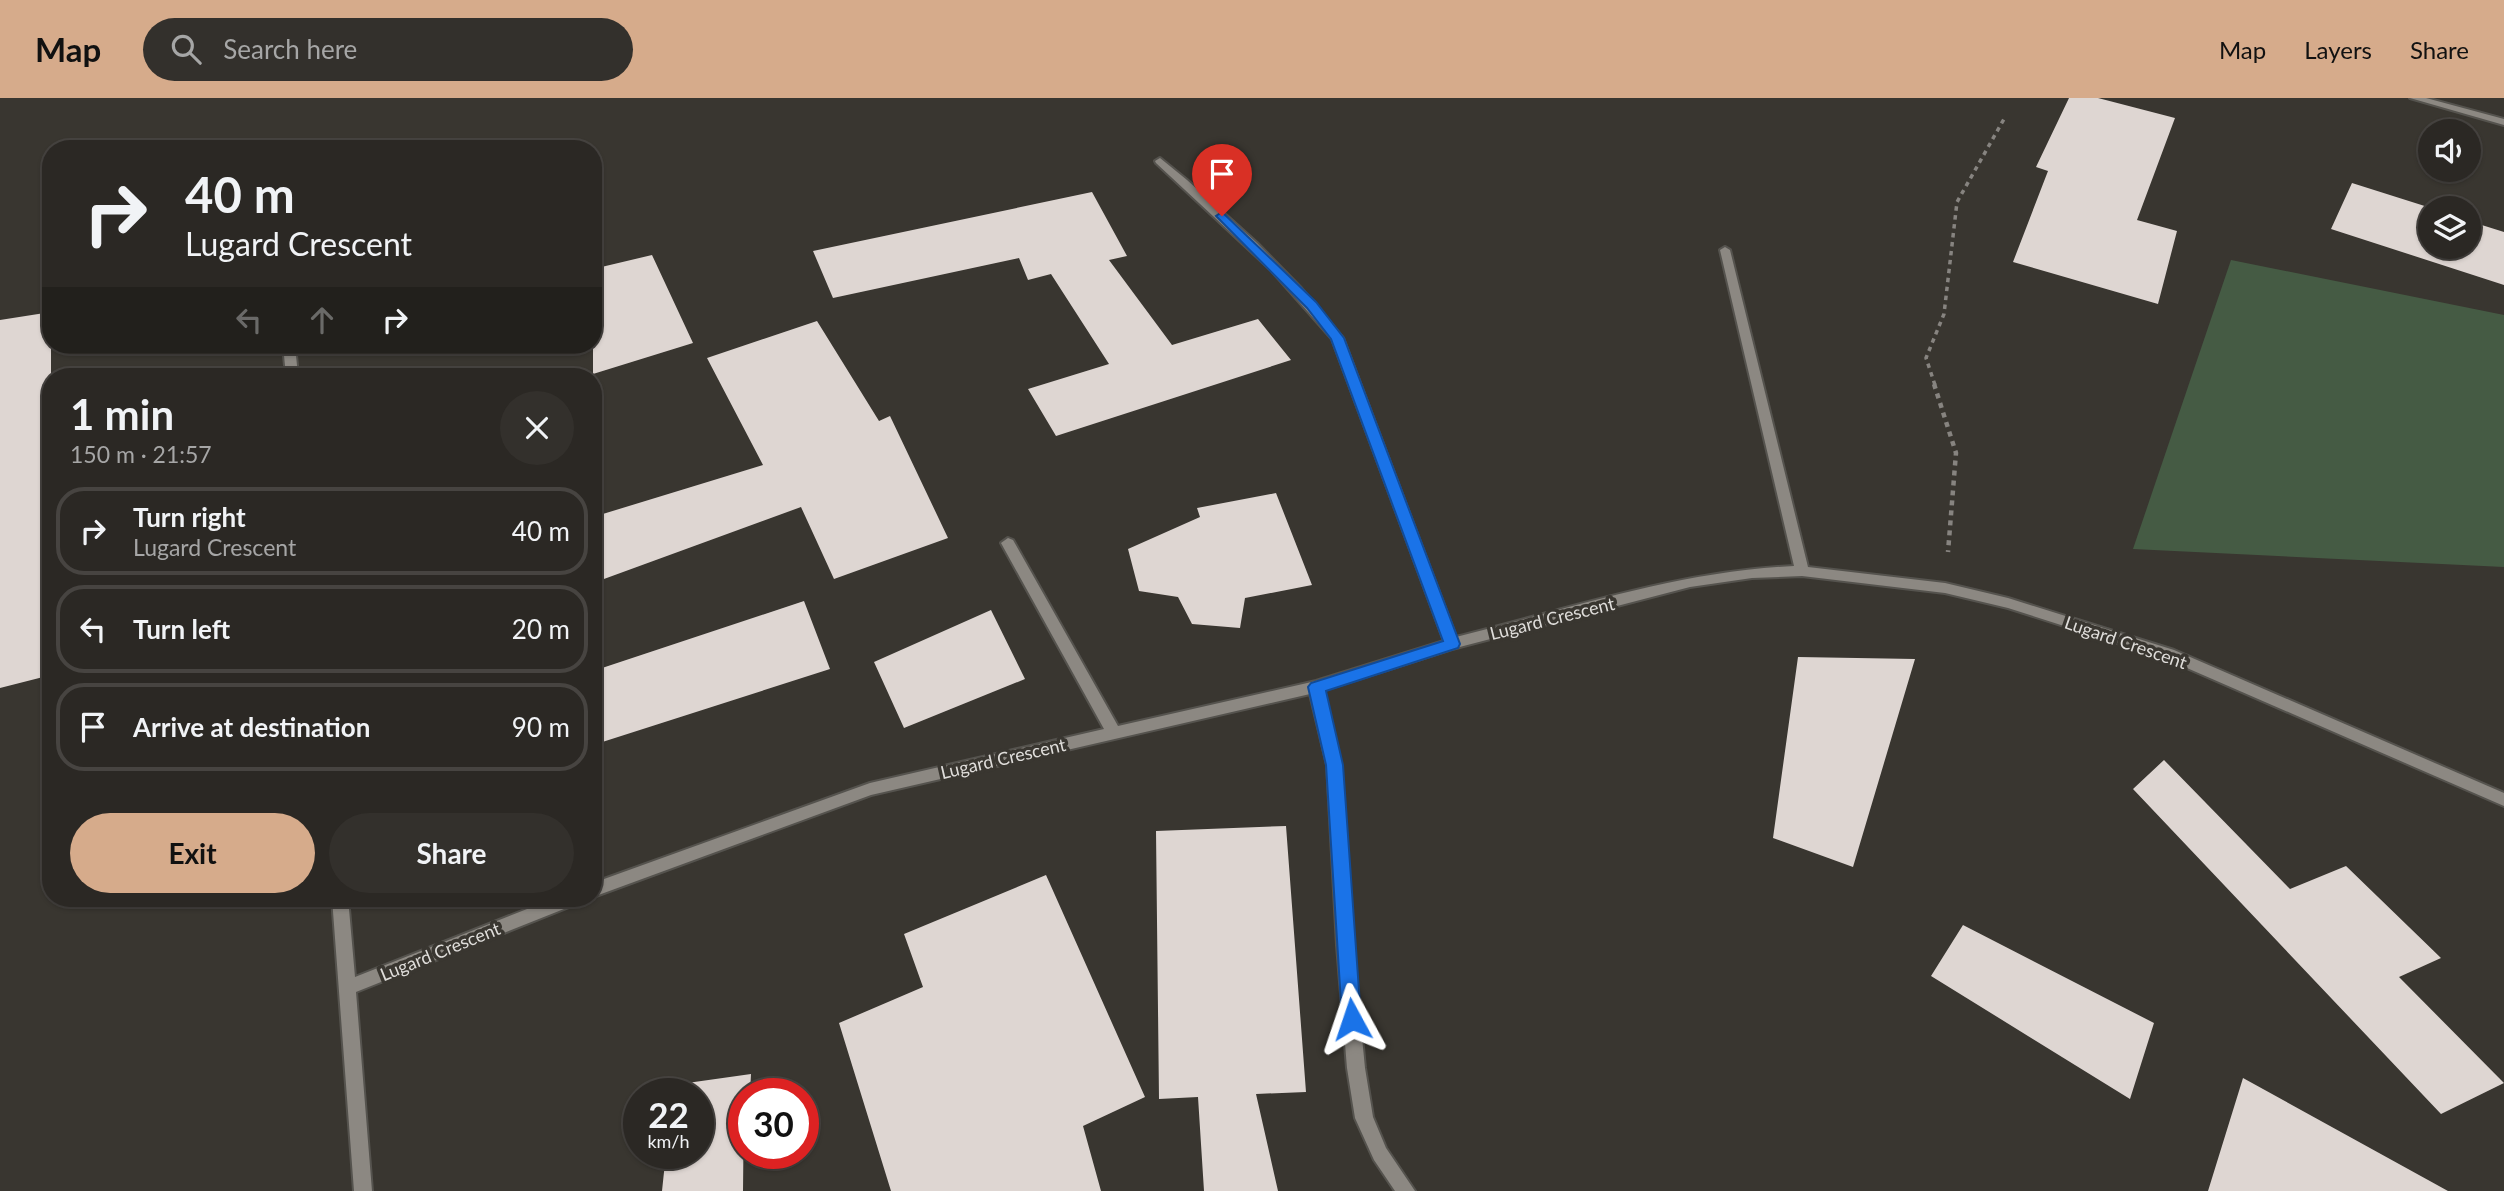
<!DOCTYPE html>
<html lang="en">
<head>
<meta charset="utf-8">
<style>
  :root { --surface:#2b2824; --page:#33302c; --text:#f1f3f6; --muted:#a6a6a6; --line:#474441; --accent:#d6ab8b }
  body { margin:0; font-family:Lato,sans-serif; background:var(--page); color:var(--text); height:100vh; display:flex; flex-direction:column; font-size:26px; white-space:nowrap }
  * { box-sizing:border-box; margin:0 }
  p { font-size:23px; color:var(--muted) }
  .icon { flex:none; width:38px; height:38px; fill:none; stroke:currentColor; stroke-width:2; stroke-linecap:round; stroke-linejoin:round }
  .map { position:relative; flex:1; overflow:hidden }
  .panel { position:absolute; left:42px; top:270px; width:560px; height:539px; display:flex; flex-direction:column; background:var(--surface); border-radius:28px; box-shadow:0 2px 5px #0004,0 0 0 2px var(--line) }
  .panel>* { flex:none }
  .top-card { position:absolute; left:42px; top:42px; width:560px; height:214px; border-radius:28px; box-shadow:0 2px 5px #0004,0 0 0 2px var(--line); background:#2b2824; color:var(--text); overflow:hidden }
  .fabs { position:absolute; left:2418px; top:21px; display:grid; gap:14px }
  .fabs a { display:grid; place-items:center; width:63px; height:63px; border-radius:50%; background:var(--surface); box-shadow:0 2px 5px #0004,0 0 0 2px var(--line); font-size:35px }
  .speed { position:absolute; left:623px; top:980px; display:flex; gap:14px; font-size:35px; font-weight:700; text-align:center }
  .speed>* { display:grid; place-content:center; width:91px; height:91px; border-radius:50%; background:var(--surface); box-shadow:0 2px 5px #0004,0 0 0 2px var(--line); line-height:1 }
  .speed small { font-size:18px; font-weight:400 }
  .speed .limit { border:10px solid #d22; background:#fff; color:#111 }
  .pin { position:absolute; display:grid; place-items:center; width:60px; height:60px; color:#fff; margin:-72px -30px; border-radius:50% 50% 50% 0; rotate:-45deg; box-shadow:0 0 7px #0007 }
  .pin .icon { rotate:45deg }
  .me { position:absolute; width:77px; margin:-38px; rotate:355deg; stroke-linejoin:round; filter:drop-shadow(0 0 5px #0008) }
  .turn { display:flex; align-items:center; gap:24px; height:147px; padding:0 28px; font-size:32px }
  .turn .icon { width:91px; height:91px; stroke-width:2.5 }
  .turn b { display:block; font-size:49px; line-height:60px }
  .lanes { display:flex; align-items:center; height:66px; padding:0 28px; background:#0003; justify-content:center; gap:35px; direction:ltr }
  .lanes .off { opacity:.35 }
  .round { display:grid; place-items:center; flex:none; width:74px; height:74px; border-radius:37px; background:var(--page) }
  .summary { display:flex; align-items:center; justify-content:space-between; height:119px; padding:0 28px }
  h1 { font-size:42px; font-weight:700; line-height:52px }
  .primary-button { display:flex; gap:14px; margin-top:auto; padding:14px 28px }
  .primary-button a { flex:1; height:80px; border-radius:42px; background:var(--accent); color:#111; font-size:28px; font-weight:700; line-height:80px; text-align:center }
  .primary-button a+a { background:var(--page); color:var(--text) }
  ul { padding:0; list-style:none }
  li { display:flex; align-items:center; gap:21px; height:88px; margin:0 14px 10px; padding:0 14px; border:4px solid var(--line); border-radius:28px }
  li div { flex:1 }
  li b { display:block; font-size:26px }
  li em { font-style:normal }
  header { display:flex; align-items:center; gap:42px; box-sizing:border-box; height:98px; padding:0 35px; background:var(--accent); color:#111 }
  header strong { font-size:33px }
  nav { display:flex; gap:38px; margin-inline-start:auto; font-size:24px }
  .search { width:490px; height:63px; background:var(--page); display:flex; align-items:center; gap:18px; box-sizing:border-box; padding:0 24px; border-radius:38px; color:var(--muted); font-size:26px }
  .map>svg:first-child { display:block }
  .green { fill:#455b44 }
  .building { fill:#ded6d2 }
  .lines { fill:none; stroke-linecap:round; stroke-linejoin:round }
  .minor-casing { stroke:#55534e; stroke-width:4 }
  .tertiary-casing { stroke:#55534e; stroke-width:4 }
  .path-far1 { stroke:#878480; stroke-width:3.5; stroke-dasharray:4.5 4.5; stroke-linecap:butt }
  .path { stroke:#878480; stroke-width:4.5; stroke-dasharray:5 5; stroke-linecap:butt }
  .minor { fill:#8c8882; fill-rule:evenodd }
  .tertiary { fill:#8c8882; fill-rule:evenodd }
  .route { fill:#1a73e8; stroke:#114b97; stroke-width:2 }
  .labels { text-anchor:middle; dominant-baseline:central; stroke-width:7; stroke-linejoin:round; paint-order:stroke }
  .street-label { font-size:18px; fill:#dfddda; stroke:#393630 }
</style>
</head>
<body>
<header>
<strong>Map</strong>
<div class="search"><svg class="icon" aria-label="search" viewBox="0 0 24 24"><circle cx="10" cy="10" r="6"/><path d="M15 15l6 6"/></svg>Search here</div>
<nav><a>Map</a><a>Layers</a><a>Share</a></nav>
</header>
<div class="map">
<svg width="2504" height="1093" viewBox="0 0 2504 1093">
  <rect width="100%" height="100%" fill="#393630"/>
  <path class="green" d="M2231,162L2504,217V469L2133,451Z"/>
  <path class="building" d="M2069,0H2098L2175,20L2137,122L2177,133L2158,206L2013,164L2048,73L2036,69Z
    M2352,85L2431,110V149H2469V123L2504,134V187L2331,131Z
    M1092,94L1127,158L1109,162L1172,247L1258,221L1291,262L1056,338L1028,291L1109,266L1051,176L1028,182L1019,160L833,200L813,153Z
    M652,157L693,245L593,276V171Z
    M51,214V577L0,590V222Z
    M817,223L879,323L890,318L948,440L834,481L801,409L593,485V419L763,367L707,260Z
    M1276,395L1312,487L1245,500L1240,530L1192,526L1178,499L1139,493L1128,451L1200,419L1197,410Z
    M804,503L830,571L593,647V573Z
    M991,512L1025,581L904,630L874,564Z
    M1798,559L1915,561L1853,769L1773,740Z
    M2164,662L2290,791L2346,768L2441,860L2399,879L2504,985L2441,1016L2133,691Z
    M1286,728L1306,994L1256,996L1278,1093H1204L1198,999L1159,1001L1156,733Z
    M1046,777L1145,999L1083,1028L1101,1093H891L839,925L923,889L904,836Z
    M1963,827L2154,925L2130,1001L1931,878Z
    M751,976L750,996H744L743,1093H662L666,1055H698V996H672L673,987Z
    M2243,980L2448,1093H2208Z"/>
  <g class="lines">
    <defs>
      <path id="minor" d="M1160,60L1187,82L1257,145L1301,190L1343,240L1456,539C1568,511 1679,473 1794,468L1720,152L1725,149L1730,152L1808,469L1945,485L2008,500L2174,552L2504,695V708L2164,560L2008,510L1945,495L1802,478L1752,480L1690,489L1452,551L1324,592L1341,667L1353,847L1365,970L1373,1019L1386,1050L1415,1093H1395L1374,1062L1355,1020L1347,970L1337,847L1327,667L1310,596L871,697L593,799V785L870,685L1104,631L1001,445L1008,440L1013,442L1118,628L1316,583L1444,543L1332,241L1271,172L1156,65L1155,63Z
        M283,247H295L298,278H286Z
        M332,800H348L355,879L555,800H581L579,805L356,894L372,1093H354Z"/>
      <path id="tertiary" d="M2410,0H2426L2504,21V27Z"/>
    </defs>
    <use href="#minor" class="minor-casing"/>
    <use href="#tertiary" class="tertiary-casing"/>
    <path class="path-far1" d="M1935,287L1926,260L1944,216L1957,104L2004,21"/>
    <path class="path" d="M1934,286L1956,355L1948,454"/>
    <use href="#minor" class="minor"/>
    <use href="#tertiary" class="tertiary"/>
  </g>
  <path class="route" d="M1222,114L1316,204L1344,240L1460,546L1458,550L1326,593L1343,667L1361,921L1358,928L1352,930L1345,928L1342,921L1326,667L1308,589L1311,585L1443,543L1331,241L1307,210L1218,120L1216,118Z"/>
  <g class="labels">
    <g class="street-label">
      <text transform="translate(1552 520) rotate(-14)">Lugard Crescent</text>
      <text transform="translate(2126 544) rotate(19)">Lugard Crescent</text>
      <text transform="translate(1003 660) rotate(-13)">Lugard Crescent</text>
      <text transform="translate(440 853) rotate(-22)">Lugard Crescent</text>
    </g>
  </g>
</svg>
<div class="fabs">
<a><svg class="icon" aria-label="sound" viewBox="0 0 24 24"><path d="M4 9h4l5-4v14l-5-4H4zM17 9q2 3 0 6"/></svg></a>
<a><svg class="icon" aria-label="layers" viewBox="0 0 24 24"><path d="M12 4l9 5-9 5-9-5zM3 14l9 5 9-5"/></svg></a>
</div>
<div class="speed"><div>22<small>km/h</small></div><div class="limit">30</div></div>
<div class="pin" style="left:1222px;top:118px;background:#d93025"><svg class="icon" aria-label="arrive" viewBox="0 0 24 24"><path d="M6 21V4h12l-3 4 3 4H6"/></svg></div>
<svg class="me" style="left:1352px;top:921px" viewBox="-20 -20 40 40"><path d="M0-17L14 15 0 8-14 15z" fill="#1a73e8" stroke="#fff" stroke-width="4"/></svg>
<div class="top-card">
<div class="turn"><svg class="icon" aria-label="right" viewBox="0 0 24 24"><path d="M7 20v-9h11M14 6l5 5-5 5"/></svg><div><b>40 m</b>Lugard Crescent</div></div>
<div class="lanes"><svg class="icon off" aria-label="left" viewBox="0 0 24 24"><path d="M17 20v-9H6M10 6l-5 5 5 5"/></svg><svg class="icon off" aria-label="ahead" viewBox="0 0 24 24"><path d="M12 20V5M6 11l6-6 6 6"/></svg><svg class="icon" aria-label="right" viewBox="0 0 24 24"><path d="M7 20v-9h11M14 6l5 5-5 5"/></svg></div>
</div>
<section class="panel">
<div class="summary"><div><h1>1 min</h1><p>150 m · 21:57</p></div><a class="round"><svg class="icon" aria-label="close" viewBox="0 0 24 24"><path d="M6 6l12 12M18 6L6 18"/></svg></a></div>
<ul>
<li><svg class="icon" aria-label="right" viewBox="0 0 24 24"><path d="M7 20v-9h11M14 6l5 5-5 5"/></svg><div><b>Turn right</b><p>Lugard Crescent</p></div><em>40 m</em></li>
<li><svg class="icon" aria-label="left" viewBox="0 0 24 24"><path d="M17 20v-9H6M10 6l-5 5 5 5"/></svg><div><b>Turn left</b></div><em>20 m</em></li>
<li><svg class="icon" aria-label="arrive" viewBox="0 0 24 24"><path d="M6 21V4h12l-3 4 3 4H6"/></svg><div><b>Arrive at destination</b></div><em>90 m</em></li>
</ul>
<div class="primary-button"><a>Exit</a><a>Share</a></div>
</section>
</div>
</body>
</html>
